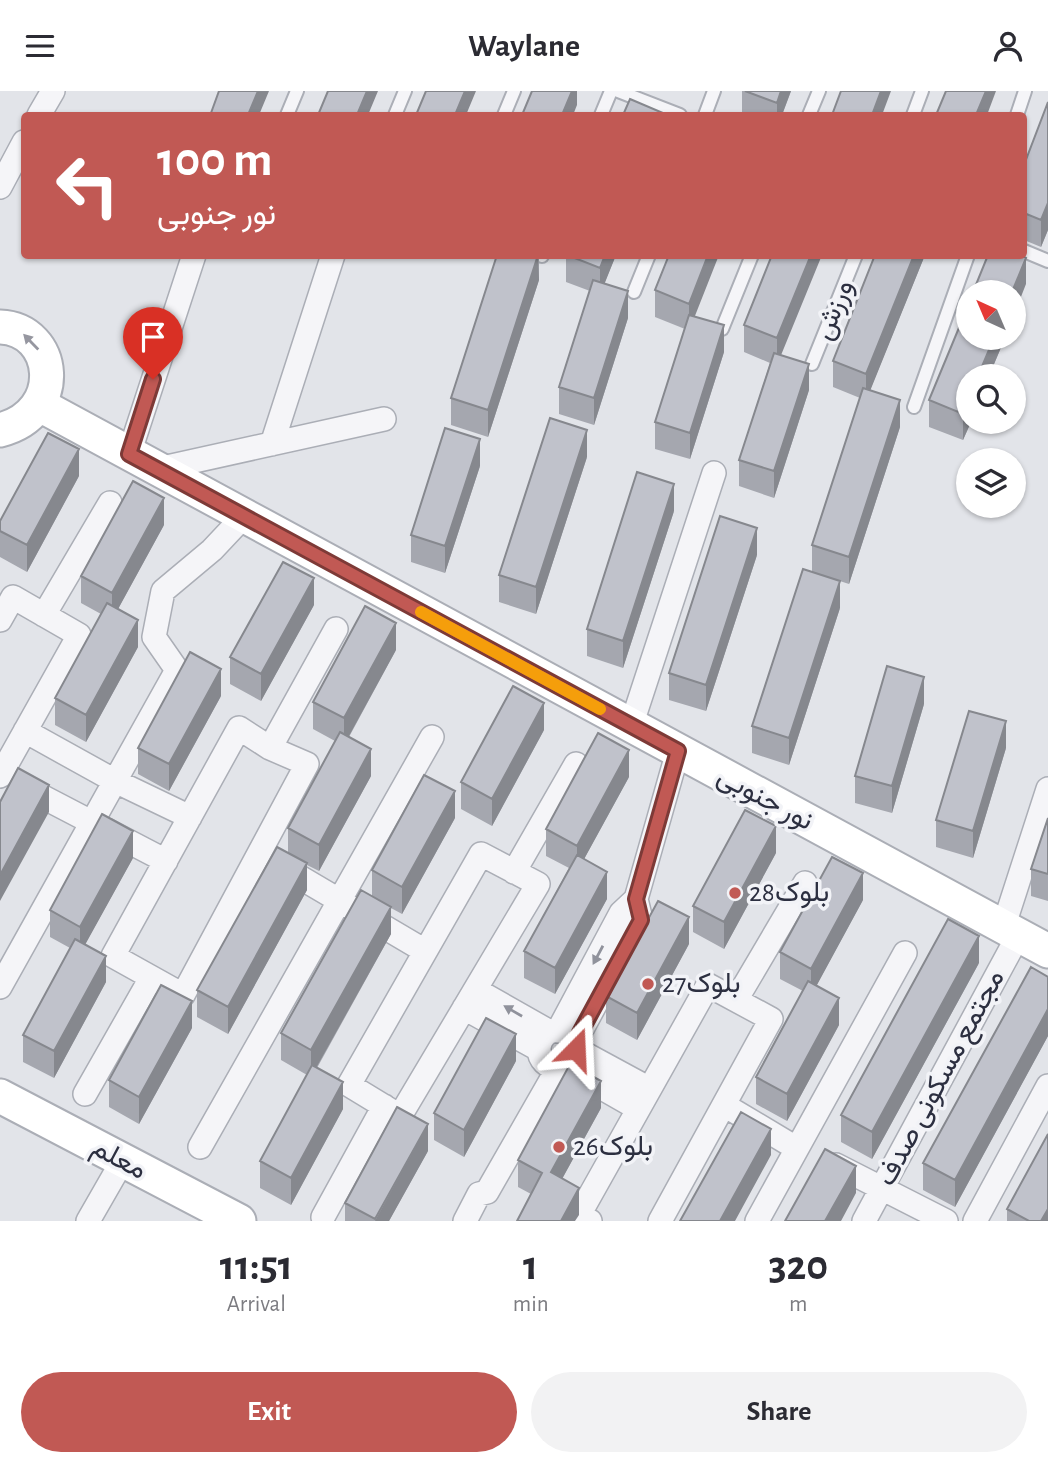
<!DOCTYPE html>
<html lang="en">
<head>
<meta charset="utf-8">
<style>
  :root { --surface:#fff; --page:#f2f2f3; --text:#2b2b33; --muted:#7c7c81; --accent:#c15954 }
  body { margin:0; font-family:"Alegreya Sans",Vazirmatn,sans-serif; background:var(--page); color:var(--text); height:100vh; display:flex; flex-direction:column; font-size:26px; white-space:nowrap }
  * { box-sizing:border-box; margin:0 }
  p { font-size:23px; color:var(--muted) }
  .icon { flex:none; width:38px; height:38px; fill:none; stroke:currentColor; stroke-width:2; stroke-linecap:round; stroke-linejoin:round }
  .map { position:relative; height:1130px; overflow:hidden }
  .drawer { display:flex; flex-direction:column; background:var(--surface); flex:1 }
  .drawer>* { flex:none }
  .banner { position:absolute; left:21px; top:21px; width:1006px; height:147px; border-radius:7px; box-shadow:0 2px 5px #0004; background:#c15954; color:#fff; overflow:hidden }
  .needle { width:46px; rotate:316deg }
  .controls { position:absolute; left:956px; top:189px; display:grid; gap:14px }
  .controls a { display:grid; place-items:center; width:70px; height:70px; border-radius:50%; background:var(--surface); box-shadow:0 2px 5px #0004; font-size:35px }
  .pin { position:absolute; display:grid; place-items:center; width:60px; height:60px; color:#fff; margin:-72px -30px; border-radius:50% 50% 50% 0; rotate:-45deg; box-shadow:0 0 7px #0007 }
  .pin .icon { rotate:45deg }
  .me { position:absolute; width:77px; margin:-38px; rotate:21deg; stroke-linejoin:round; filter:drop-shadow(0 0 5px #0008) }
  .turn { display:flex; align-items:center; gap:24px; height:147px; padding:0 21px; font-size:32px }
  .turn .icon { width:91px; height:91px; stroke-width:2.5 }
  .turn b { display:block; font-size:49px; line-height:60px }
  .eta { display:flex; justify-content:space-evenly; align-items:center; height:119px; text-align:center }
  .eta b { font-size:42px; font-weight:700; line-height:49px }
  .cta { display:flex; gap:14px; margin-top:auto; padding:14px 21px }
  .cta a { flex:1; height:80px; border-radius:42px; background:var(--accent); color:#fff; font-size:28px; font-weight:700; line-height:80px; text-align:center }
  .cta a+a { background:var(--page); color:var(--text) }
  header { display:flex; justify-content:space-between; align-items:center; height:91px; padding:0 21px; background:var(--surface); font-size:32px; font-weight:700 }
  .map>svg:first-child { display:block }
  .lines { fill:none; stroke-linecap:round; stroke-linejoin:round }
  .lane-casing { stroke:#abaeb6; stroke-width:16 }
  .street-casing { stroke:#abaeb6; stroke-width:26 }
  .secondary-casing { stroke:#abaeb6; stroke-width:37 }
  .lane { stroke:#f5f5f8; stroke-width:12 }
  .street { stroke:#f5f5f8; stroke-width:23 }
  .secondary { stroke:#fff; stroke-width:33 }
  .wall { fill:#a5a7af }
  .shaded-wall { fill:#86888e }
  .building { fill:#c0c2cb; stroke:#86888e; stroke-width:2 }
  .oneway { fill:#9697a0 }
  .oneway2 { fill:#90929c }
  .route-casing { stroke:#7d3a37; stroke-width:18 }
  .route { stroke:#c15954; stroke-width:12 }
  .slow { stroke:#f59e0b; stroke-width:12 }
  .poi-dot { fill:#c15954; stroke:#f2f3f7; stroke-width:2.5 }
  .labels { text-anchor:middle; dominant-baseline:central; stroke-width:7; stroke-linejoin:round; paint-order:stroke }
  .street-label { font-size:28px; fill:#2c2f40; stroke:#f2f3f7 }
  .poi-label { font-size:28px; fill:#2c2f40; stroke:#f2f3f7; text-anchor:start }
</style>
</head>
<body>
<header><svg class="icon" aria-label="menu" viewBox="0 0 24 24"><path d="M4 6h16M4 12h16M4 18h16"/></svg>Waylane<svg class="icon" aria-label="person" viewBox="0 0 24 24"><circle cx="12" cy="8" r="4"/><path d="M4 21q1-7 8-7t8 7"/></svg></header>
<div class="map">
<svg width="1048" height="1130" viewBox="0 0 1048 1130">
  <rect width="100%" height="100%" fill="#e2e4e9"/>
  <g class="lines">
    <defs>
      <path id="lane" d="M618,0L680,24
        M287,24L297,0
        M395,24L405,0
        M504,24L514,0
        M601,24L611,0
        M705,24L714,0
        M809,24L819,0
        M913,24L922,0
        M1017,24L1025,0
        M1024,160L1048,170
        M542,165V164
        M634,201L649,164
        M722,238L752,164
        M812,273L856,164
        M914,316L968,164"/>
      <path id="street" d="M39,24L53,0
        M0,96L24,51
        M272,353L333,164
        M129,363L194,164
        M158,378L384,328
        M44,524L110,412
        M0,529L13,506L79,544L0,685
        M631,635L714,382
        M239,637L270,657L307,673L183,904L113,865Z
        M25,640L115,690L190,726
        M270,657L336,538
        M22,695L166,770
        M481,763L538,793L400,1025L349,994Z
        M286,778L425,860
        M514,781L576,673
        M1003,837L1048,698
        M0,896L177,579L154,546L163,500L212,459L244,425
        M476,899L550,941
        M736,909L805,792
        M464,917L538,958
        M539 958a19 19 0 1 1 38 0a19 19 0 1 1-38 0Z
        M558,940L621,822L636,808
        M575,951L641,829L636,808L678,660
        M576,958L648,997
        M574,981L637,1017
        M85,1003L151,887
        M724,1014L796,1057
        M200,1056L432,646
        M836,1074L946,1130
        M323,1126L384,1015
        M88,1130L123,1069
        M465,1130L479,1103L487,1101L558,977
        M590,1130L579,1124L708,894L771,928L660,1130
        M757,1130L905,862
        M864,1130L1018,845
        M975,1130L1048,995"/>
      <path id="secondary" d="M0,236C57,238 67,322 0,339
        M40,314L1048,860
        M0,1005L239,1130"/>
    </defs>
    <use href="#lane" class="lane-casing"/>
    <use href="#street" class="street-casing"/>
    <use href="#secondary" class="secondary-casing"/>
    <use href="#lane" class="lane"/>
    <use href="#street" class="street"/>
    <use href="#secondary" class="secondary"/>
  </g>
  <path class="wall" d="M742,0H791L782,24H742Z
    M1048,11V139L1041,156L1024,149V74Z
    M539,164V189L488,346L451,334V307Z
    M566,164H616L604,193L628,227L594,334L559,323V296L590,200L566,191Z
    M669,164L695,225L724,261L690,368L655,358V331L685,238L655,226V199Z
    M772,164L781,264L809,299L774,407L739,395V369L770,272L744,261V234Z
    M925,164L870,299L900,336L849,493L812,481V454L860,307L833,296V270Z
    M968,247H1005L989,285H968V331H971L963,349L929,336V309Z
    M587,366L536,523L499,511V484Z
    M480,375L445,482L411,471V444Z
    M79,385L27,481L0,466V430Z
    M674,420L623,577L587,565V538Z
    M164,434L118,518L138,556L86,651L55,634V607L101,523L81,512V485Z
    M757,464L706,620L669,609V582Z
    M314,514L261,610L230,593V566Z
    M840,517L789,674L752,662V635Z
    M396,559L349,646L371,685L319,780L307,774V799L228,943L197,926V899L288,761V737L335,650L313,638V611Z
    M221,605L169,700L138,683V657Z
    M924,613L892,722L855,712V685Z
    M544,639L492,735L461,718V691Z
    M1006,657L973,767L936,756V729Z
    M629,686L584,768L607,808L555,903L524,887V860L569,777L546,765V738Z
    M455,727L402,823L391,817V843L317,977L343,1018L291,1114L260,1097V1070L307,984L281,969V942L372,805V779Z
    M1048,727V810L1031,805V778Z
    M776,762L724,858L693,841V815Z
    M133,767L85,853L106,891L54,987L23,971V944L70,857L50,846V819Z
    M863,809L816,895L839,934L787,1030L756,1013V986L803,900L780,888V861Z
    M689,853L637,949L606,932V905Z
    M979,872L872,1068L841,1051V1024Z
    M1048,886V945L955,1116L923,1099V1072Z
    M192,937L139,1033L109,1016V989Z
    M516,970L464,1066L434,1049V1022Z
    M601,1017L562,1088L579,1124L531,1103L518,1096V1069Z
    M428,1060L389,1130H345V1112Z
    M1007,1118L1048,1130H1007Z"/>
  <path class="shaded-wall" d="M258,0H269L259,24H248Z
    M367,0H378L368,24H357Z
    M465,0H476L466,24H455Z
    M572,0H577V14L573,24H562Z
    M781,0H791L782,24H777V12Z
    M881,0H891L882,24H872Z
    M986,0H996L987,24H976Z
    M1048,112V139L1041,156V129Z
    M538,164L539,189L488,346V319Z
    M605,164H616L600,204V177Z
    M708,164H719L689,240V213Z
    M811,164H822L777,274V247Z
    M914,164H925L866,310V283Z
    M1026,167V193L1013,226V201H1012Z
    M628,200V227L594,334V307Z
    M724,234V261L690,368V342Z
    M994,247H1005L989,285H978Z
    M809,273V299L774,407V380Z
    M900,309V336L849,493V466Z
    M968,311V331H971L963,349V323Z
    M587,339V366L536,523V496Z
    M480,348V375L445,482V455Z
    M79,358V385L27,481V454Z
    M674,393V420L623,577V550Z
    M164,407V434L112,529V502Z
    M757,437V464L706,620V594Z
    M314,487V514L261,610V583Z
    M840,490V517L789,674V647Z
    M138,529V556L86,651V624Z
    M396,532V559L344,654V627Z
    M221,578V605L169,700V673Z
    M924,586V613L892,722V695Z
    M544,612V639L492,735V708Z
    M1006,630V657L973,767V740Z
    M371,658V685L319,780V754Z
    M629,659V686L577,781V755Z
    M49,694V721L0,810V784Z
    M455,700V727L402,823V796Z
    M776,735V762L724,858V831Z
    M133,740V767L80,863V836Z
    M307,772V799L228,943V916Z
    M607,781V808L555,903V877Z
    M863,782V809L811,905V878Z
    M391,816V843L311,986V959Z
    M689,826V853L637,949V922Z
    M979,845V872L872,1068V1041Z
    M106,865V891L54,987V960Z
    M839,907V934L787,1030V1003Z
    M192,910V937L139,1033V1006Z
    M1048,918V945L955,1116V1089Z
    M516,943V970L464,1066V1039Z
    M601,990V1017L551,1108V1081Z
    M343,991V1018L291,1114V1087Z
    M428,1033V1060L389,1130H375Z
    M771,1038V1064L735,1130H720Z
    M856,1075V1102L841,1130H825Z
    M579,1097V1124L575,1130H561Z
    M1048,1118V1130H1041Z"/>
  <path class="building" d="M219,0H258L248,24H218L211,22Z
    M328,0H367L357,24H318Z
    M426,0H465L455,24H416Z
    M532,0H572L562,24H522Z
    M745,0H781L777,12Z
    M841,0H881L872,24H832Z
    M946,0H986L976,24H936Z
    M630,8L663,22L662,24H623Z
    M1048,11V112L1041,129L1024,122V74Z
    M497,164H538L488,319L451,307Z
    M567,164H605L600,177Z
    M669,164H708L689,213L655,199Z
    M772,164H811L777,247L744,234Z
    M875,164H914L866,283L833,270Z
    M988,164H1021L1026,167L1012,201H973Z
    M593,189L628,200L594,307L559,296Z
    M968,215V247H994L978,285H968V311L963,323L929,309Z
    M689,224L724,234L690,342L655,331Z
    M774,262L809,273L774,380L739,369Z
    M863,297L900,309L849,466L812,454Z
    M550,327L587,339L536,496L499,484Z
    M445,337L480,348L445,455L411,444Z
    M48,342L79,358L27,454L0,440V430Z
    M637,381L674,393L623,550L587,538Z
    M133,390L164,407L112,502L81,485Z
    M720,425L757,437L706,594L669,582Z
    M283,471L314,487L261,583L230,566Z
    M803,478L840,490L789,647L752,635Z
    M107,512L138,529L86,624L55,607Z
    M365,515L396,532L344,627L313,611Z
    M190,561L221,578L169,673L138,657Z
    M887,575L924,586L892,695L855,685Z
    M513,595L544,612L492,708L461,691Z
    M969,620L1006,630L973,740L936,729Z
    M340,641L371,658L319,754L288,737Z
    M598,642L629,659L577,755L546,738Z
    M18,677L49,694L0,784V711Z
    M424,684L455,700L402,796L372,779Z
    M745,719L776,735L724,831L693,815Z
    M102,723L133,740L80,836L50,819Z
    M1048,727V783L1031,778Z
    M277,756L307,772L228,916L197,899Z
    M577,764L607,781L555,877L524,860Z
    M832,766L863,782L811,878L780,861Z
    M361,799L391,816L311,959L281,942Z
    M658,810L689,826L637,922L606,905Z
    M948,828L979,845L872,1041L841,1024Z
    M75,848L106,865L54,960L23,944Z
    M1031,876L1048,886V918L955,1089L923,1072Z
    M808,890L839,907L787,1003L756,986Z
    M161,894L192,910L139,1006L109,989Z
    M486,927L516,943L464,1039L434,1022Z
    M570,973L601,990L551,1081L579,1097L561,1130H517L542,1082L518,1069Z
    M312,974L343,991L291,1087L260,1070Z
    M397,1016L428,1033L375,1128L345,1112Z
    M741,1021L771,1038L720,1130H680Z
    M1048,1043V1118L1041,1130H1029L1007,1118Z
    M825,1058L856,1075L825,1130H785Z"/>
  <defs><path id="oneway-solid" d="M-6-.8H1V-3.2L6.5 0L1 3.2V.8H-6Z" transform="scale(1.75)"/></defs>
  <use class="oneway" href="#oneway-solid" transform="translate(31 251) rotate(-134)"/>
  <g class="oneway2">
    <use href="#oneway-solid" transform="translate(598 864) rotate(118)"/>
    <use href="#oneway-solid" transform="translate(513 920) rotate(-150)"/>
  </g>
  <g class="lines">
    <defs>
      <path id="route" d="M153,288L129,363L678,660L636,808L641,829L575,951L576,958"/>
    </defs>
    <use href="#route" class="route-casing"/>
    <use href="#route" class="route"/>
    <path class="slow" d="M421,521L600,618"/>
  </g>
  <g class="poi-dot">
    <circle cx="735" cy="802" r="7"/>
    <circle cx="648" cy="893" r="7"/>
    <circle cx="559" cy="1056" r="7"/>
  </g>
  <g class="labels">
    <g class="street-label">
      <text transform="translate(834 219) rotate(-68)">ورزش</text>
      <text transform="translate(765 708) rotate(28)">نور جنوبی</text>
      <text transform="translate(941 987) rotate(-62)">مجتمع مسکونی صدف</text>
      <text transform="translate(119 1068) rotate(28)">معلم</text>
    </g>
    <g class="poi-label">
      <text x="749" y="802">بلوک28</text>
      <text x="662" y="893">بلوک27</text>
      <text x="573" y="1056">بلوک26</text>
    </g>
  </g>
</svg>
<div class="controls">
<a><svg class="needle" viewBox="-14 -14 28 28"><path d="M0-13l5 13h-10z" fill="#e53935"/><path d="M0 13l5-13h-10z" fill="#7c7c81"/></svg></a>
<a><svg class="icon" aria-label="search" viewBox="0 0 24 24"><circle cx="10" cy="10" r="6"/><path d="M15 15l6 6"/></svg></a>
<a><svg class="icon" aria-label="layers" viewBox="0 0 24 24"><path d="M12 4l9 5-9 5-9-5zM3 14l9 5 9-5"/></svg></a>
</div>
<div class="pin" style="left:153px;top:288px;background:#d93025"><svg class="icon" aria-label="arrive" viewBox="0 0 24 24"><path d="M6 21V4h12l-3 4 3 4H6"/></svg></div>
<svg class="me" style="left:576px;top:958px" viewBox="-20 -20 40 40"><path d="M0-17L14 15 0 8-14 15z" fill="#c15954" stroke="#fff" stroke-width="4"/></svg>
<div class="banner">
<div class="turn"><svg class="icon" aria-label="left" viewBox="0 0 24 24"><path d="M17 20v-9H6M10 6l-5 5 5 5"/></svg><div><b>100 m</b>نور جنوبی</div></div>
</div>
</div>
<section class="drawer">
<div class="eta">
<div><b>11:51</b><p>Arrival</p></div>
<div><b>1</b><p>min</p></div>
<div><b>320</b><p>m</p></div>
</div>
<div class="cta"><a>Exit</a><a>Share</a></div>
</section>
</body>
</html>
